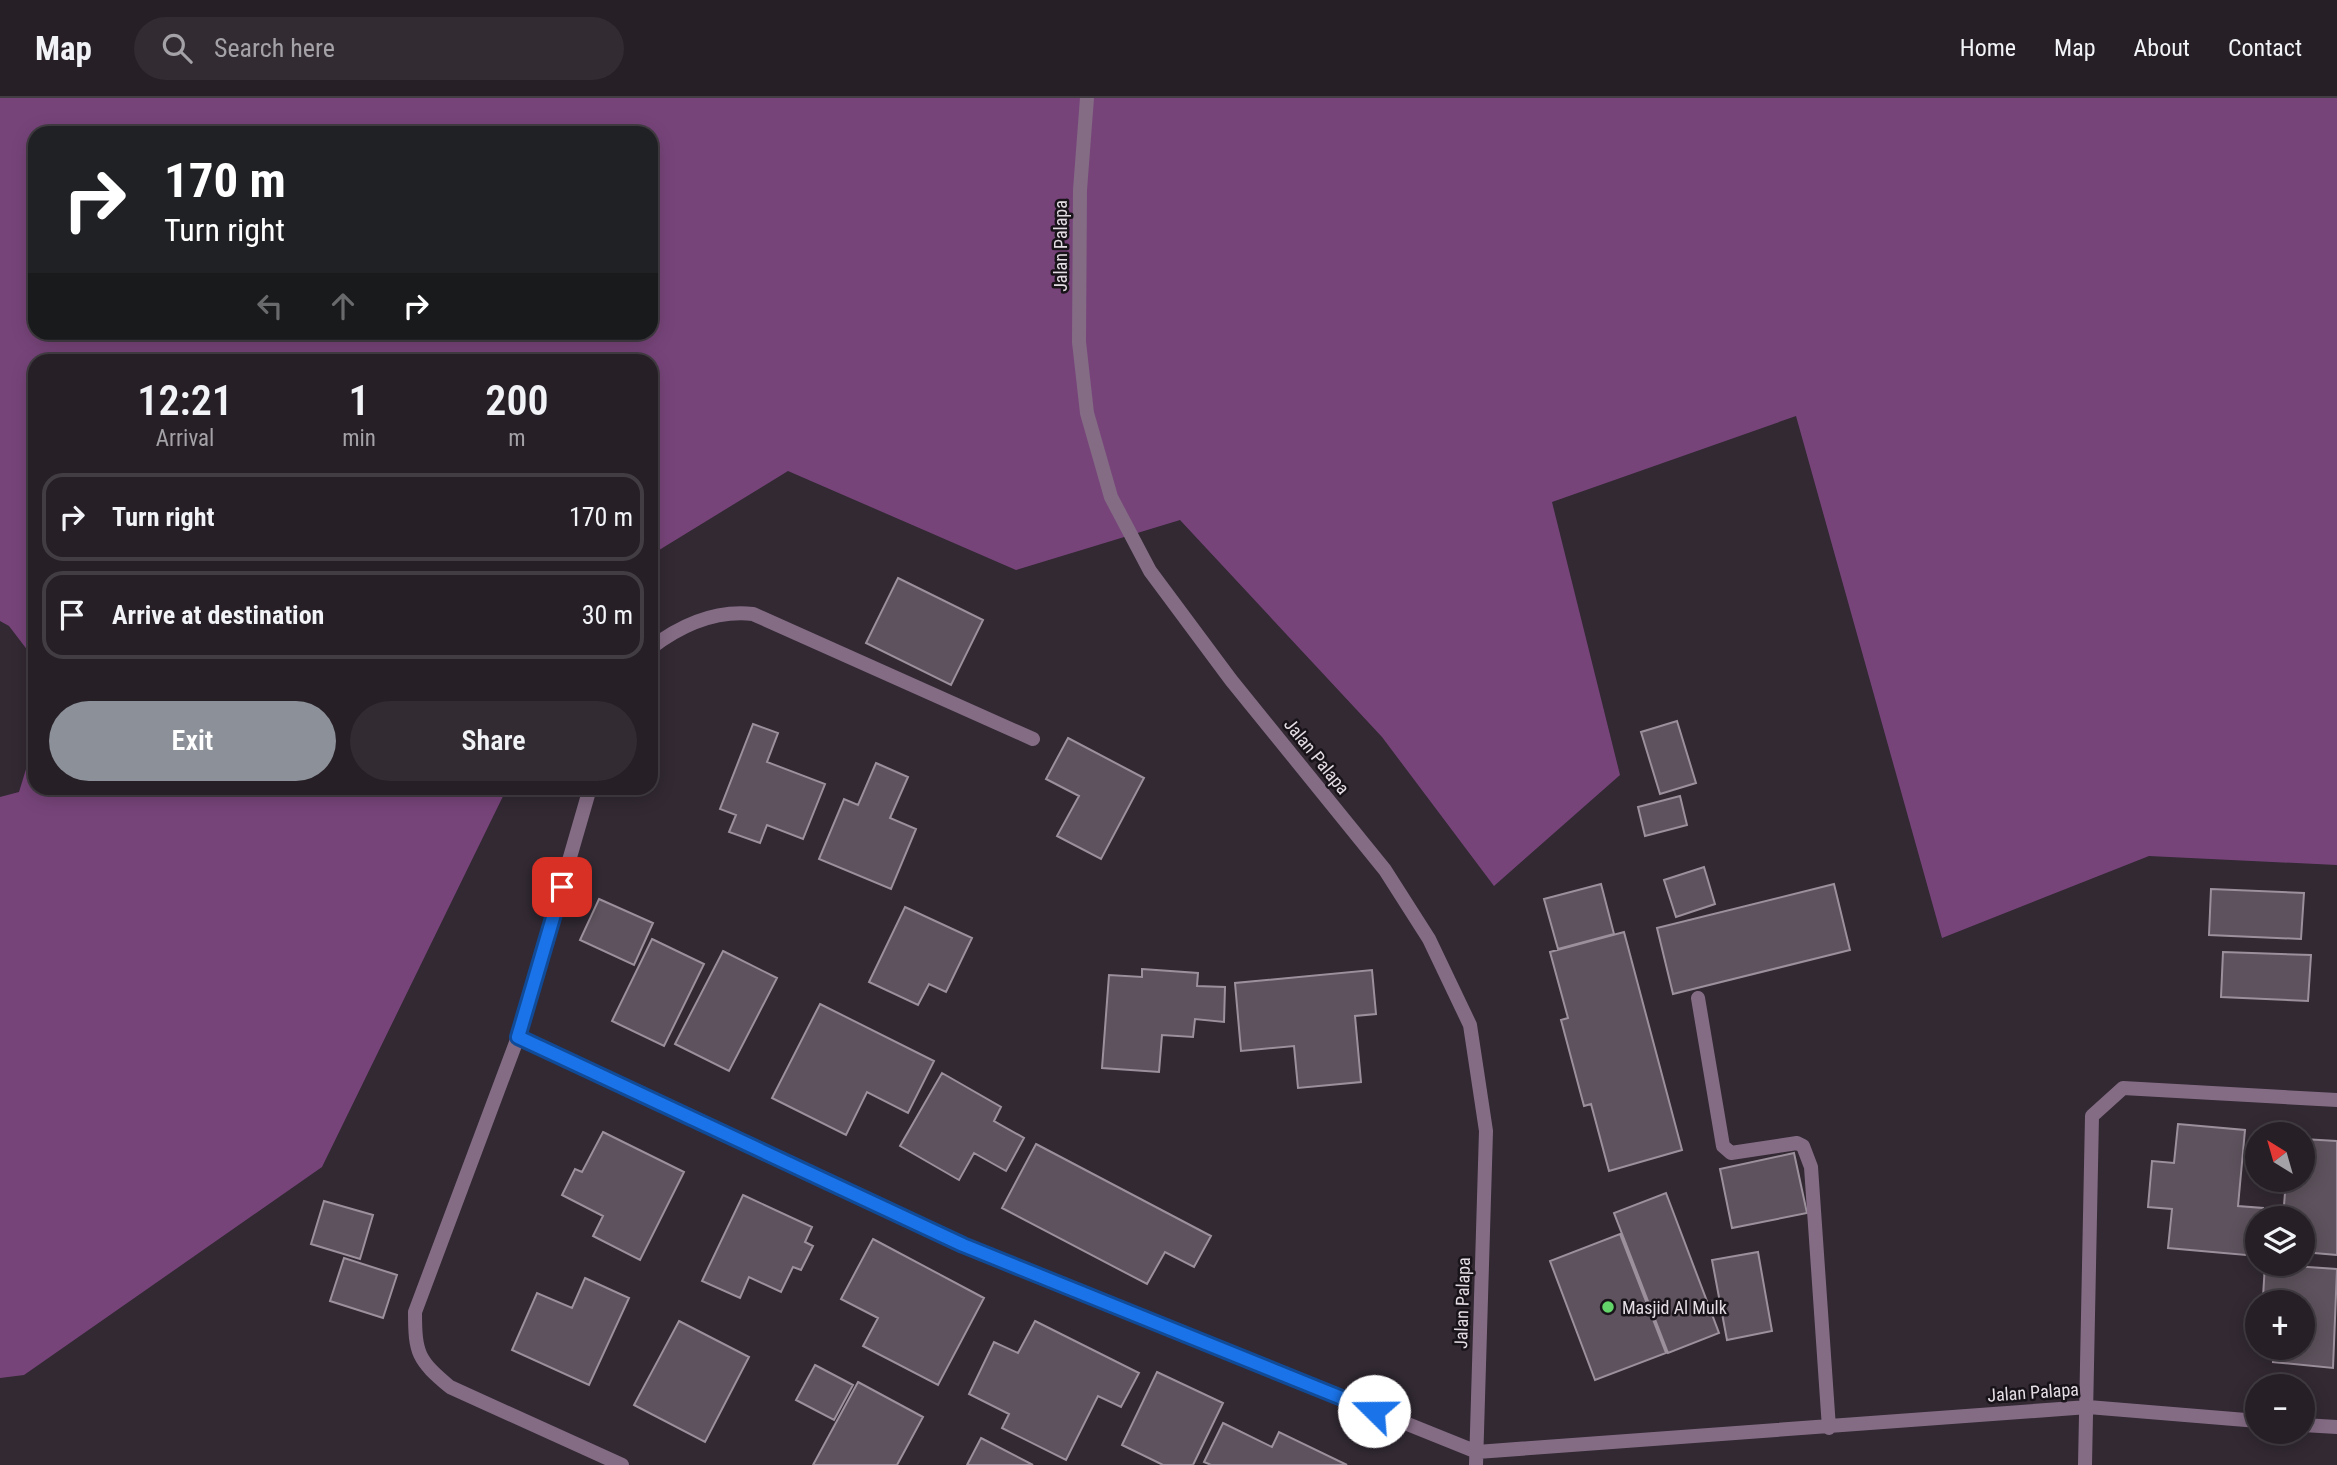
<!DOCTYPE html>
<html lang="en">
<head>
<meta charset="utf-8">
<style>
  :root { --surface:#261f26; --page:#322c32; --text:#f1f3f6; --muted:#a4a2a7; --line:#423d43; --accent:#8c9099 }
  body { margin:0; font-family:"Roboto Condensed",sans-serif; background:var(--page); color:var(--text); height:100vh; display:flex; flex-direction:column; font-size:26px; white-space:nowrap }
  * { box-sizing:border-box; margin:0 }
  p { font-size:23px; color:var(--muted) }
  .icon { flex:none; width:38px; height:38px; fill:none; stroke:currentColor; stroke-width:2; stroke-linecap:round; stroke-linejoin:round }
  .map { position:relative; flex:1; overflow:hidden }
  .drawer { position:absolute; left:28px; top:256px; width:630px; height:441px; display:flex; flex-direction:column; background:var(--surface); border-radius:21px; box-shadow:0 4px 18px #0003,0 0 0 2px var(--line) }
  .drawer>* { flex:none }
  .banner { position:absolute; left:28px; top:28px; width:630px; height:214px; border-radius:21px; box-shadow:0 4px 18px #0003,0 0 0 2px var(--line); background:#202124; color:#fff; overflow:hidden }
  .needle { width:46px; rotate:323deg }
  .buttons { position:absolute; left:2245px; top:1024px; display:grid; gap:14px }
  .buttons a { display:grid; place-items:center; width:70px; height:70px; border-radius:50%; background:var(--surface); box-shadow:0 4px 18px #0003,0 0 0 2px var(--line); font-size:35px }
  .pin { position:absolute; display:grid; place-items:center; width:60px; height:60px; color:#fff; margin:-30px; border-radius:14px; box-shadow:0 4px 10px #0006 }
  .me { position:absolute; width:77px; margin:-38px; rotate:292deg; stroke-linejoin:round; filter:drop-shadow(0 0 5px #0008) }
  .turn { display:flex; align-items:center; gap:24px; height:147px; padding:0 21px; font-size:32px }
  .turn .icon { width:91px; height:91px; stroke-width:2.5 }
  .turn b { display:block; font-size:49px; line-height:60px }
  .lanes { display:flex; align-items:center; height:66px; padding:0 21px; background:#0003; justify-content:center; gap:35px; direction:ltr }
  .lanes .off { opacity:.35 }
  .eta { display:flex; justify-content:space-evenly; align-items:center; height:119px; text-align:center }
  .eta b { font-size:42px; font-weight:600; line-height:49px }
  .action { display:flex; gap:14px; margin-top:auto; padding:14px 21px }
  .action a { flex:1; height:80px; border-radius:42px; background:var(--accent); color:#fff; font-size:28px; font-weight:600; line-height:80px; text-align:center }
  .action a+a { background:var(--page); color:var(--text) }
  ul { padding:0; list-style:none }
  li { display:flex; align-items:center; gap:21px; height:88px; margin:0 14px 10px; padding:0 7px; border:4px solid var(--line); border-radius:21px }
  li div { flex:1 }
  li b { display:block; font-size:26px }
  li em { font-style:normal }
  header { display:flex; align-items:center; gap:42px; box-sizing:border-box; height:98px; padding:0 35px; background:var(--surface); border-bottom:2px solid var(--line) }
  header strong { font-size:33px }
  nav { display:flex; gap:38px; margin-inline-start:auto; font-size:24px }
  .search { width:490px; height:63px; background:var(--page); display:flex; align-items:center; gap:18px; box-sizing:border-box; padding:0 24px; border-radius:38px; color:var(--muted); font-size:26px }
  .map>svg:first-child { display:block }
  .forest { fill:#77447a; fill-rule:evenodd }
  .building { fill:#5d525d; stroke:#9c909c; stroke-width:2 }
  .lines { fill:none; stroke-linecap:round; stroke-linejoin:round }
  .minor { stroke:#846c85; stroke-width:14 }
  .route-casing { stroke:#114b97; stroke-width:18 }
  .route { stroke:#1a73e8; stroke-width:12 }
  .poi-dot { fill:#62d469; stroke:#181318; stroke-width:2.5 }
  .labels { text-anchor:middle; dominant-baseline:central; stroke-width:5; stroke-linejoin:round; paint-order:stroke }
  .street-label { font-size:18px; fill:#e4dde4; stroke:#181318 }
  .poi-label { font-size:18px; fill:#e4dde4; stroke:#181318; text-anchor:start }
</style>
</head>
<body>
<header>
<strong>Map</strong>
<div class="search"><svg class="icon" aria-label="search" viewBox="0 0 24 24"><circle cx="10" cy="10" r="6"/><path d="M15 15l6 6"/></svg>Search here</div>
<nav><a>Home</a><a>Map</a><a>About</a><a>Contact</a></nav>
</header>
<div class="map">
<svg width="2337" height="1367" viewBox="0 0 2337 1367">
  <rect width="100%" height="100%" fill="#322933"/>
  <path class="forest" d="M0,0H2337V767L2149,758L1942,840L1796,318L1552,404L1620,677L1494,788L1382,639L1180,422L1016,472L788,373L651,457V262H35V562L9,528L0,523ZM35,35H651V234H35Z
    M35,642V690H507L322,1069L24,1277L0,1280V699L19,694Z"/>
  <path class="building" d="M898,480L983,522L951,587L866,545Z
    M1677,623L1696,685L1660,696L1641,634Z
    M753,626L778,635L767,664L825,686L803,741L767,727L760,745L729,734L736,717L720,711Z
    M1068,640L1144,680L1101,761L1057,738L1079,698L1046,681Z
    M876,665L908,679L890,720L916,731L891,791L819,761L844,701L858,707Z
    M1680,698L1687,727L1645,738L1638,709Z
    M1704,769L1715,806L1676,819L1664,782Z
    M1601,786L1614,836L1558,851L1544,801Z
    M1834,786L1850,852L1673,896L1657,830Z
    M2211,791L2304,795L2301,841L2209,837Z
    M599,801L653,825L634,867L580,842Z
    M905,809L972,840L946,894L929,886L918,907L869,884Z
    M1624,834L1682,1052L1609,1073L1591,1006L1584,1008L1561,922L1568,920L1550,854Z
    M652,841L704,866L664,948L612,923Z
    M723,853L777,880L729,973L675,946Z
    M2223,854L2311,857L2308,903L2221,899Z
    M1142,871L1198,875L1197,888L1225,889L1224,924L1195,921L1193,939L1162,937L1159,974L1102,970L1109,877L1142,879Z
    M1372,872L1376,916L1355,918L1361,984L1298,990L1294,948L1241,953L1235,885Z
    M820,906L934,963L908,1015L867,994L846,1037L772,1000Z
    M942,975L1001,1009L994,1023L1024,1040L1006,1073L974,1055L959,1082L900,1048Z
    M2178,1026L2245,1032L2238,1108L2263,1110L2262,1120H2258L2257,1158L2168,1150L2172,1111L2148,1109L2152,1063L2174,1065Z
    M603,1034L684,1074L640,1162L593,1138L603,1118L562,1097L575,1071L582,1074Z
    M2303,1041L2337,1043V1157L2303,1154V1120H2283L2286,1082H2303Z
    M1036,1046L1211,1138L1194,1169L1165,1154L1147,1186L1002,1110Z
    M1794,1055L1807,1115L1732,1130L1720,1071Z
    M1666,1095L1719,1235L1668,1255L1614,1115Z
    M743,1097L812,1129L805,1144L813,1148L801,1172L793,1169L781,1194L749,1179L740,1200L702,1183Z
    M324,1103L373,1117L360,1161L311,1146Z
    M1620,1136L1666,1255L1595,1282L1550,1163Z
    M873,1141L984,1200L938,1287L863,1248L878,1220L841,1201Z
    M1758,1154L1772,1233L1727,1242L1712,1162Z
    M344,1160L397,1177L383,1220L330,1203Z
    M2265,1166L2337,1171L2333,1270L2273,1264L2274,1250H2303V1204H2279V1200L2263,1199Z
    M585,1180L629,1200L589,1287L512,1252L537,1195L572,1210Z
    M679,1223L749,1259L705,1344L634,1307Z
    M1035,1223L1139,1275L1121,1309L1098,1298L1066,1362L1002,1330L1009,1316L969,1296L994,1244L1018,1255Z
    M815,1267L853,1287L834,1322L796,1302Z
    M1157,1274L1223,1305L1193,1367H1163L1122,1347Z
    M858,1284L923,1319L897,1367H813Z
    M1223,1325L1272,1349L1279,1334L1347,1367H1211L1204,1364Z
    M981,1340L1033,1367H967Z"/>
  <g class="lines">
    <path class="minor" d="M1087,0L1080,92L1079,244L1087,315L1111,399L1150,473L1231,582L1385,772L1429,841L1470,927L1486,1033L1476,1367
      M651,550C681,527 716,512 753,516L1033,641
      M590,690L518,939L415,1214C415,1256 418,1262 450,1289L622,1367
      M1698,900L1723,1048L1731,1055L1797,1045L1803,1048L1811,1069L1829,1330
      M518,939L963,1147L1477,1354L2088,1309L2258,1323
      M2303,1327L2337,1329
      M2085,1367L2092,1018L2123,990L2337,1002"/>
  </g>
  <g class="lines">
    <defs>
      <path id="route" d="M562,789L518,939L963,1147L1374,1313"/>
    </defs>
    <use href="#route" class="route-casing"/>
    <use href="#route" class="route"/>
  </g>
  <circle class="poi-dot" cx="1608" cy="1209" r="7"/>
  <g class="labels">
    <g class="street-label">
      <text transform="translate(1060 148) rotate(-90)">Jalan Palapa</text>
      <text transform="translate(1317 658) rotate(51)">Jalan Palapa</text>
      <text transform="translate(1462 1205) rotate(-88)">Jalan Palapa</text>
      <text transform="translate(2033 1294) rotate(-4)">Jalan Palapa</text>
    </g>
    <g class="poi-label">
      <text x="1622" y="1209">Masjid Al Mulk</text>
    </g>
  </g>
</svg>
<div class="buttons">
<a><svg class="needle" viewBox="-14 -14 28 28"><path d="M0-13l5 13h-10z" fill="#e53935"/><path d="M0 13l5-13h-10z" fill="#a4a2a7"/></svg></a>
<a><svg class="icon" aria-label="layers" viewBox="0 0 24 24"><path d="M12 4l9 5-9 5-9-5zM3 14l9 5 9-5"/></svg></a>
<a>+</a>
<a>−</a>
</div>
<div class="pin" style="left:562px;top:789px;background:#d93025"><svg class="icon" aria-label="arrive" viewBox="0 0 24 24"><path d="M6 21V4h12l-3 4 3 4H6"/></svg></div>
<svg class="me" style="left:1374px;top:1313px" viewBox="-20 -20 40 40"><circle r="19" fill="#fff"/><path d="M0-13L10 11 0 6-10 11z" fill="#1a73e8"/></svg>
<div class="banner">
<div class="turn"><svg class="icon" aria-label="right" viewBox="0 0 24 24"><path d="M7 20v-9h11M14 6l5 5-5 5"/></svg><div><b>170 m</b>Turn right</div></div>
<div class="lanes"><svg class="icon off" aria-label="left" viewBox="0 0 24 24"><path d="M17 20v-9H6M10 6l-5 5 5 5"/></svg><svg class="icon off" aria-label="ahead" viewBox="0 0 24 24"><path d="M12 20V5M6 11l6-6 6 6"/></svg><svg class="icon" aria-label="right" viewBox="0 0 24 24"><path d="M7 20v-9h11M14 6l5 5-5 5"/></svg></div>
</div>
<section class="drawer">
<div class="eta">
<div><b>12:21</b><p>Arrival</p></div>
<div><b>1</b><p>min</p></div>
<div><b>200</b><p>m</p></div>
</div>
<ul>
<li><svg class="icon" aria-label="right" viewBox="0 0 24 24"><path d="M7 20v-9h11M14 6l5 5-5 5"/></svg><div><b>Turn right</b></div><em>170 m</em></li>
<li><svg class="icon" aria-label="arrive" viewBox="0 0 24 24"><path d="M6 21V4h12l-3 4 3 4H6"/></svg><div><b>Arrive at destination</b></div><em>30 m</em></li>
</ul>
<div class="action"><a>Exit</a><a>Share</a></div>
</section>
</div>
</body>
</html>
